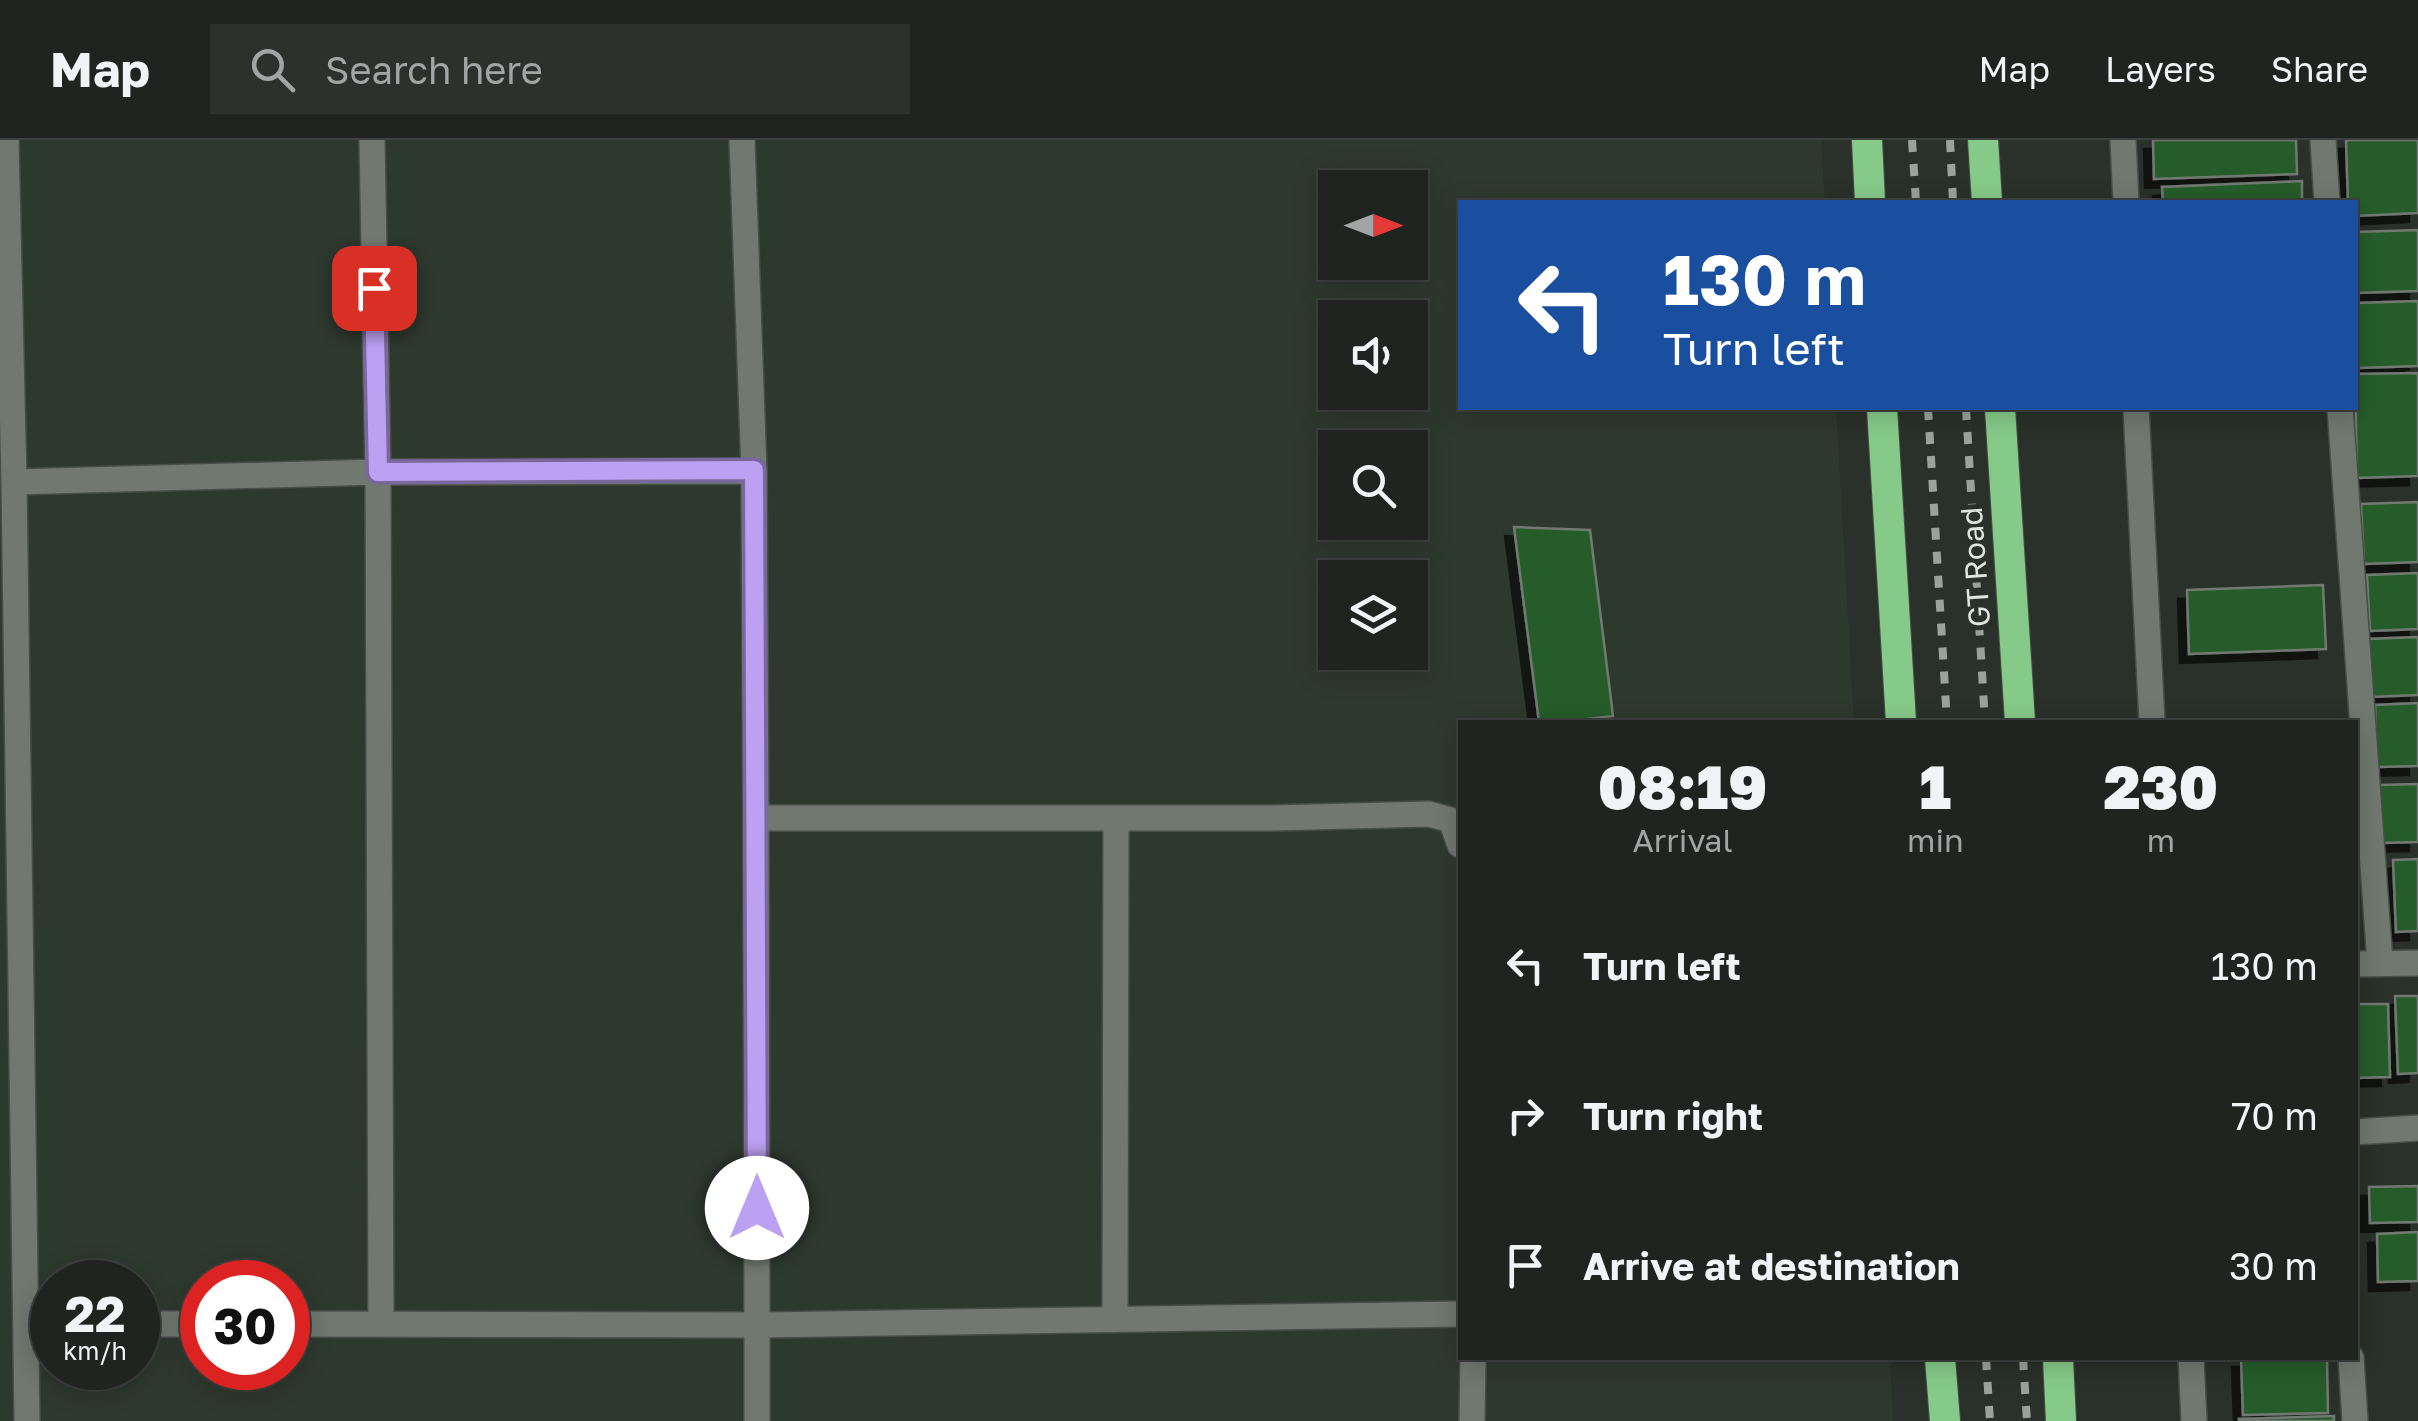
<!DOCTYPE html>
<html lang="en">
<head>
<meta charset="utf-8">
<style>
  :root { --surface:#202420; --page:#2d302d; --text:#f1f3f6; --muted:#a2a4a5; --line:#3d413e }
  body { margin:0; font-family:"Golos Text",sans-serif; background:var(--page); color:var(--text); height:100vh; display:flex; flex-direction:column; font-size:38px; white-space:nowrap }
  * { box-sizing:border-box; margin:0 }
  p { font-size:32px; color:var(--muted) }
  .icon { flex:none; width:55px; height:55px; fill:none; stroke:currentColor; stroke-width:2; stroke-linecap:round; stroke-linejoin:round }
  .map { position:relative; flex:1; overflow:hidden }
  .panel { position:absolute; left:1458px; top:580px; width:900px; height:640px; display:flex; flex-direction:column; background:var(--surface); border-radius:0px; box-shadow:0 5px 25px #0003,0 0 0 2px var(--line) }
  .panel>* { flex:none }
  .guide { position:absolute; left:1458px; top:60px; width:900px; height:210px; border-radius:0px; box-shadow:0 5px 25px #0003,0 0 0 2px var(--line); background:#1a4fa0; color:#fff; overflow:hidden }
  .needle { width:65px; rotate:90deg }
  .tools { position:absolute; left:1318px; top:30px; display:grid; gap:20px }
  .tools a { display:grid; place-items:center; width:110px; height:110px; border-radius:0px; background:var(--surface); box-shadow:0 5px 25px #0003,0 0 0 2px var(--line); font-size:50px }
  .speed { position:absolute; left:30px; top:1120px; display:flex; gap:20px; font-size:50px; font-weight:700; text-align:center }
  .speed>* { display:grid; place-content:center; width:130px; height:130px; border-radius:50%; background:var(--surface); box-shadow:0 5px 25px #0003,0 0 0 2px var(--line); line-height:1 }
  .speed small { font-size:25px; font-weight:400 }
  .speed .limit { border:15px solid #d22; background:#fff; color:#111 }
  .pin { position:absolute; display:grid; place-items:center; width:85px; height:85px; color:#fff; margin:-42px; border-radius:20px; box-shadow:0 5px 15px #0006 }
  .me { position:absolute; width:110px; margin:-55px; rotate:0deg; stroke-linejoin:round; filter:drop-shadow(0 0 8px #0008) }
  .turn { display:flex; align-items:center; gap:35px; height:210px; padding:0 40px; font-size:45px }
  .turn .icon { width:130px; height:130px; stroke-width:2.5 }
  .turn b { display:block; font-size:70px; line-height:85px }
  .eta { display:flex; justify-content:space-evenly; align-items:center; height:170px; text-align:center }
  .eta b { font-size:60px; font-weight:800; line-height:70px }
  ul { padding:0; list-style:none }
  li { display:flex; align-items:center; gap:30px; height:150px; padding:0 40px }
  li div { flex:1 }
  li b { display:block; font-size:38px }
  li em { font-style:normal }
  header { display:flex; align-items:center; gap:60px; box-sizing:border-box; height:140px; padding:0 50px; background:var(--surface); border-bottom:2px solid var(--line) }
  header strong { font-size:48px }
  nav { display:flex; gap:55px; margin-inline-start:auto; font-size:35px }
  .search { width:700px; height:90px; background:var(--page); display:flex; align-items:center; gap:25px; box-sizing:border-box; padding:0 35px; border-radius:0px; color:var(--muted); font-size:38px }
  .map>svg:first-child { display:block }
  .built { fill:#2e392e; fill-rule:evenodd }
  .building { fill:#255c2b; stroke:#717972; stroke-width:2.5; filter:url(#shadow) }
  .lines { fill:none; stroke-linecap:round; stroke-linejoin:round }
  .minor-casing { stroke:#484d48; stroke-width:28 }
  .highway-casing { stroke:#484d48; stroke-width:32 }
  .minor { stroke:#707870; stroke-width:25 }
  .highway { stroke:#86ca89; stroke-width:30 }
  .rail { stroke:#9ca19c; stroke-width:8; stroke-dasharray:12 12; stroke-linecap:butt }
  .route-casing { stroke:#7a689d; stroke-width:25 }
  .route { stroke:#bca0f2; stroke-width:18 }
  .labels { text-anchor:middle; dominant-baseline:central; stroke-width:10; stroke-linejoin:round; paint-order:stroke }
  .street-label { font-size:30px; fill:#e0e4e0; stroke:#2a302a }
</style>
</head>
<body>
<header>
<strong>Map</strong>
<div class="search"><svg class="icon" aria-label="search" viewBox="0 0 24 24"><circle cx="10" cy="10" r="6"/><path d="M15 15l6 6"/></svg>Search here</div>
<nav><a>Map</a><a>Layers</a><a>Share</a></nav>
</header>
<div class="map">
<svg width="2418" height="1281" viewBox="0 0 2418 1281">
  <defs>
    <filter id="shadow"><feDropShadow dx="-9" dy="9" stdDeviation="0" flood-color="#0009"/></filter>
  </defs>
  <rect width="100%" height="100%" fill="#2a302a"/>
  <path class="built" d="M0,0H1821L1825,62H1460V268H1836L1854,582H1460V1218H1890L1893,1281H0ZM1335,48H1410V122H1335ZM1335,178H1410V252H1335ZM1335,308H1410V382H1335ZM1335,438H1410V512H1335ZM52,1142H138V1228H52ZM202,1142H288V1228H202Z"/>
  <path class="building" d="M2153,0H2296L2297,34L2154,39Z
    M2346,0H2418V73L2355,76V62H2348Z
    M2302,41V62H2163L2162,47Z
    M2418,90V151L2355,153V92Z
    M2418,161V226L2359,228L2357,163Z
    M2418,233V336L2357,338L2355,234Z
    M2418,362V422L2364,424L2361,364Z
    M1514,387L1590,390L1613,576L1563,582H1539Z
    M2418,433V489L2370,491L2367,435Z
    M2323,445L2326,509L2189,514L2187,450Z
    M2418,497V555L2370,557L2367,499Z
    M2418,563V626L2377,627L2375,565Z
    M2418,644V702L2381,703L2378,645Z
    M2418,719V791L2396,792L2393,720Z
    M2395,856H2418V933L2398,934Z
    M2355,864H2388L2390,937L2355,938Z
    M2418,1046V1082L2370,1083L2369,1047Z
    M2418,1092V1141L2378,1142L2377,1094Z
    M2241,1218H2327L2328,1273L2243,1275Z
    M2334,1276V1281H2239V1279Z"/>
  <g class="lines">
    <defs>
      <path id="minor" d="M6,0L14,342L27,1281
        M372,0L378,332L381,1184
        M742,0L754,331L756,678H1272L1429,674L1451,680L1460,705
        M2123,0L2126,62
        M2323,0L2327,62
        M2136,268L2152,582
        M2340,268L2380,823
        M14,342L378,332L754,331
        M756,678L757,1185L1460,1174
        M2355,824L2418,823
        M2355,992L2418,988
        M1115,1179L1116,678
        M138,1184H202
        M288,1184L757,1185V1281
        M2191,1218L2194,1281
        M2351,1218L2355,1281
        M1472,1281L1473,1218"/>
      <path id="highway" d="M1867,0L1870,62
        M1983,0L1987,62
        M1882,268L1901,582
        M2000,268L2020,582
        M1940,1218L1945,1281
        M2058,1218L2061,1281"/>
    </defs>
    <use href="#minor" class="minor-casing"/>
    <use href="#highway" class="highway-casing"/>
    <use href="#minor" class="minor"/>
    <use href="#highway" class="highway"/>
    <path class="rail" d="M1912,0L1916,62
      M1950,0L1953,62
      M1928,268L1947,582
      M1966,268L1985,582
      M1986,1218L1990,1281
      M2023,1218L2027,1281"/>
  </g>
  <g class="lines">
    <defs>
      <path id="route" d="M374,148L378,332L754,330L757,1068"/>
    </defs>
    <use href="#route" class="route-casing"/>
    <use href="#route" class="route"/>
  </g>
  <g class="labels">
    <g class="street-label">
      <text transform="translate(1975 427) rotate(-94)">GT Road</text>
    </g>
  </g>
</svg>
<div class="tools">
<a><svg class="needle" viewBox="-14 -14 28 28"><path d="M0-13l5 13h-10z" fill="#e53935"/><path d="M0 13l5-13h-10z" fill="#a2a4a5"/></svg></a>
<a><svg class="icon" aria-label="sound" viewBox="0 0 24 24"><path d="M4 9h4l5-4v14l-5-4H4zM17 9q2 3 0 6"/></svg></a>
<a><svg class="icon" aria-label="search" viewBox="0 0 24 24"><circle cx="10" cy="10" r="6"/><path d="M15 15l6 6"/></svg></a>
<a><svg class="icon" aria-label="layers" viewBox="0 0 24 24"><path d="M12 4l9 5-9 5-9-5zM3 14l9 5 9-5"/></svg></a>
</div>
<div class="speed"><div>22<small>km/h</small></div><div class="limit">30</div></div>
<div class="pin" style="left:374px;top:148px;background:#d93025"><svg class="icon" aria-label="arrive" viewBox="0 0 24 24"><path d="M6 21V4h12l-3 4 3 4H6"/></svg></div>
<svg class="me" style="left:757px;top:1068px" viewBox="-20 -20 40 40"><circle r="19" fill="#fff"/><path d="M0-13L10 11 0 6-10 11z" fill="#bca0f2"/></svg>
<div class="guide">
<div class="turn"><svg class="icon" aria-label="left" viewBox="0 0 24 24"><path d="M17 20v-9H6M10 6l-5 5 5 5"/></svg><div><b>130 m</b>Turn left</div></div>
</div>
<section class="panel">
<div class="eta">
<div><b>08:19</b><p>Arrival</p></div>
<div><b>1</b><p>min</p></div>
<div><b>230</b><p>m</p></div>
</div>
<ul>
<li><svg class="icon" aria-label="left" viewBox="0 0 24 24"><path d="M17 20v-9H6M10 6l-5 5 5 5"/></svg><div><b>Turn left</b></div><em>130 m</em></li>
<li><svg class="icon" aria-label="right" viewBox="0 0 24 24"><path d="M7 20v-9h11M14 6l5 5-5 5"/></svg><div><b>Turn right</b></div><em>70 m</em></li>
<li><svg class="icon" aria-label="arrive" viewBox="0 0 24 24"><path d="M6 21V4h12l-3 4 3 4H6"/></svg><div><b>Arrive at destination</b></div><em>30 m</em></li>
</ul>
</section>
</div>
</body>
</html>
